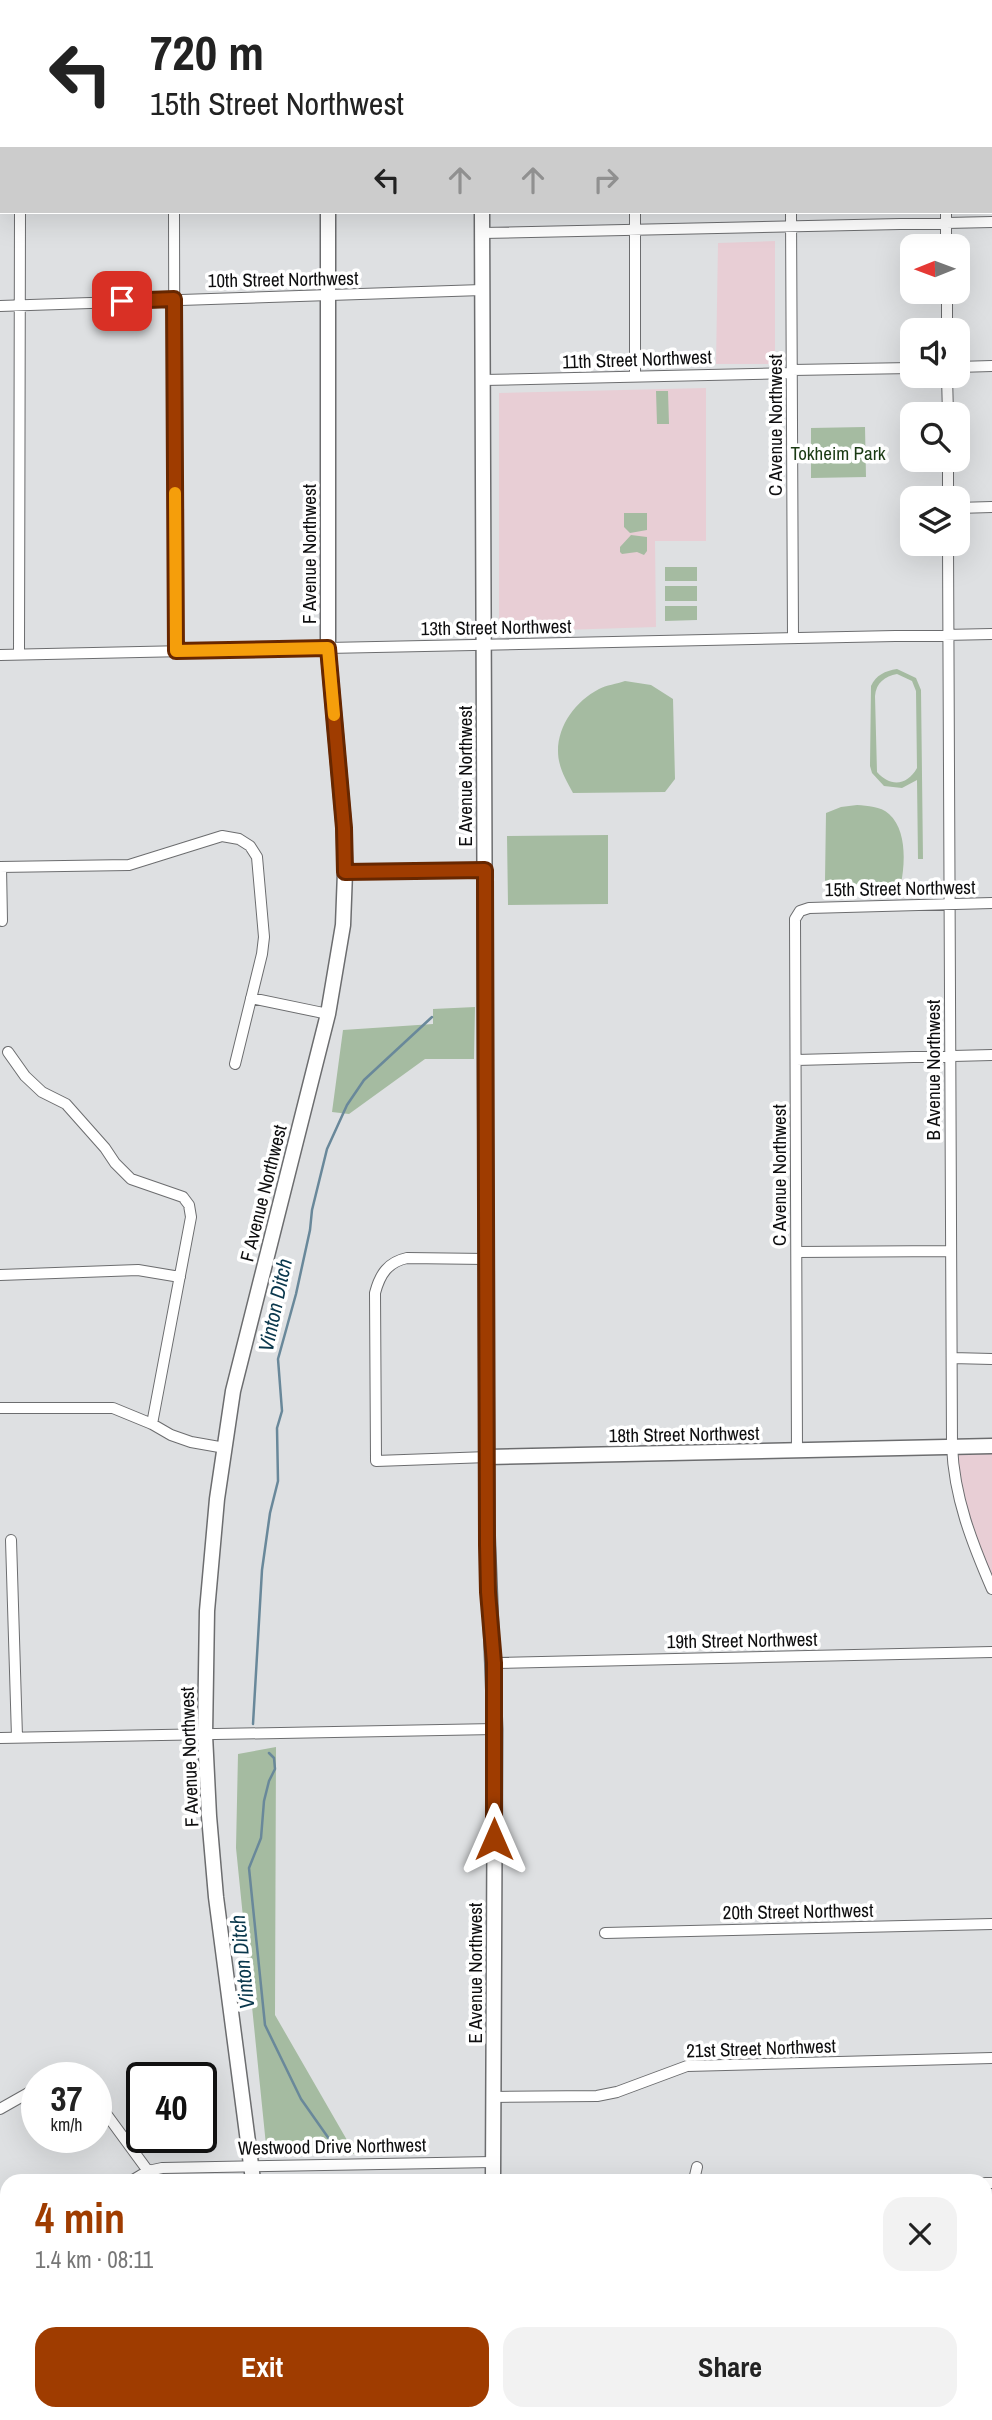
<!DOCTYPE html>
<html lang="en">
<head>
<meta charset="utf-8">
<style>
  :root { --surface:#fff; --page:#f2f2f2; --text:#222; --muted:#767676; --accent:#9f3c00 }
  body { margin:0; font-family:"Archivo Narrow",sans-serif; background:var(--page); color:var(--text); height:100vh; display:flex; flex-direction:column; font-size:26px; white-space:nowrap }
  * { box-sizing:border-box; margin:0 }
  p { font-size:23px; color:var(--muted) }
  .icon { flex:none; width:38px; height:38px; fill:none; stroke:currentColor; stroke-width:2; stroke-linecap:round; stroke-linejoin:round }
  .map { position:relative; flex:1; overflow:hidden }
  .sheet { position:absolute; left:0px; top:2174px; width:992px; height:247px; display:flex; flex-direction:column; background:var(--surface); border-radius:21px 21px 0 0; box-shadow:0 7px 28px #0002 }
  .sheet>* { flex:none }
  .hud { position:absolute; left:0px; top:0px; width:992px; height:214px; box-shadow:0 7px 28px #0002; background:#fff; color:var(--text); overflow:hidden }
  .needle { width:46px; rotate:269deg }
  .controls { position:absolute; left:900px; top:234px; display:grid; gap:14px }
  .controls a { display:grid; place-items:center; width:70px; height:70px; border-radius:14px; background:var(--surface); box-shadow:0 7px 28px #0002; font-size:35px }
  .speed { position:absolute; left:21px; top:2062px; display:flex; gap:14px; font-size:35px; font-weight:700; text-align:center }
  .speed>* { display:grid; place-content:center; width:91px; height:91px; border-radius:50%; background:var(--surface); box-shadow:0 7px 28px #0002; line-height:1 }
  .speed small { font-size:18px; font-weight:400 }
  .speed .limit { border:4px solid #111; border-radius:10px; background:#fff; color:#111 }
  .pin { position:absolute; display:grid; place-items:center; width:60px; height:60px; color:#fff; margin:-30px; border-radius:14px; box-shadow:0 4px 10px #0006 }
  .me { position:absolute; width:77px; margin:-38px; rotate:0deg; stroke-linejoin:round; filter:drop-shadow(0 0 5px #0008) }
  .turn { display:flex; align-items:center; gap:24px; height:147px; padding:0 35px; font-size:32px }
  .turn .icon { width:91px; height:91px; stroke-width:2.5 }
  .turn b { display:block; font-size:49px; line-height:60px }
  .lanes { display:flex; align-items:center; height:66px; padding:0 35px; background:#0003; justify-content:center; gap:35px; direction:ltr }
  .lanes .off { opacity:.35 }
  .round { display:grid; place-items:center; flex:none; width:74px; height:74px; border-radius:21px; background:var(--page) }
  .summary { display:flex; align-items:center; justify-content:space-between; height:119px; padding:0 35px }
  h1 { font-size:42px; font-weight:800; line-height:52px; color:var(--accent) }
  .action { display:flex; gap:14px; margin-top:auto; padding:14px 35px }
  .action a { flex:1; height:80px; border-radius:21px; background:var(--accent); color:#fff; font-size:28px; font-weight:800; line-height:80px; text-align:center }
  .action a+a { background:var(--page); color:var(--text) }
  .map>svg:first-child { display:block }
  .commercial { fill:#e8ced5 }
  .green { fill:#a5bba1; fill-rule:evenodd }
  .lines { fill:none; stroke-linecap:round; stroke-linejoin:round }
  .stream { stroke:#69889a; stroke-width:2.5 }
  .street-casing { stroke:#6c6d6f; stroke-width:12 }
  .secondary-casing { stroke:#6c6d6f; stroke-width:17 }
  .street { stroke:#fff; stroke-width:10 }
  .secondary { stroke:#fff; stroke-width:14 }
  .route-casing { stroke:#672700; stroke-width:18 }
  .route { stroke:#9f3c00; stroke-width:12 }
  .slow { stroke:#f59e0b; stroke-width:12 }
  .labels { text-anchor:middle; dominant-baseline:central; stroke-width:7; stroke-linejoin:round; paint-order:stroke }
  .street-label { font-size:19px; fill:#0e0e0f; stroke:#fff }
  .park-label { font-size:19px; fill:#1a3a13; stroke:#fff }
  .water-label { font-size:21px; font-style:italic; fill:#09374c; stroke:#fff }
</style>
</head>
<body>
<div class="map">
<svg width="992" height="2420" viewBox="0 0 992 2420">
  <rect width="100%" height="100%" fill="#dee0e2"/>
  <path class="commercial" d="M775,241V364H716L718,243Z
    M706,388V541H655L656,627L499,632V393Z
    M952,1446H992V1589L970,1535Z"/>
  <path class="green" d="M656,391H668L669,424H657Z
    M865,427L866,477L811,478V428Z
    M624,513H647V530L630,533L624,527Z
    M631,535L647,537V551L644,555L637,552L622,554L620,552V547Z
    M665,567H697V581H665Z
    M665,586H697V601H665Z
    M665,606H697V620L665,621Z
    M897,669L916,678L921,690L923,859H918L917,780L902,788L884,786L872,773L870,766L871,686C876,675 885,671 897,669ZM897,674L912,681L916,691L917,768C907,786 890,787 877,772L875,696C876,683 885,676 897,674Z
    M625,681L651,685L673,699L675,779L665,792L573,793C566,780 558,767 558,751C558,725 576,701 599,689C606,685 617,684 625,681Z
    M857,805C868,806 880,806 889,814C907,830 905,863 901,884H828L825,880L826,813L841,807Z
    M608,835V904L508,905L507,836Z
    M475,1007L474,1059H425L349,1114L332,1112L343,1030L433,1024V1009Z
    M276,1747L275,2015L355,2154L267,2155L236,1848L238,1754Z"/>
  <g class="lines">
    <path class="stream" d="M253,1724L262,1570L270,1513L278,1481L277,1428L282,1411L278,1359L296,1294L310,1230L312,1210L327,1149L347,1105L364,1080L432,1017
      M269,1753L274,1758L275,1769L269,1781L264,1801L261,1838L249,1868L265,2025L301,2099L339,2153
      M355,2177L357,2180"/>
    <defs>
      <path id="street" d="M18,0V2
        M173,0V2
        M634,0V2
        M791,0V2
        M946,0V2
        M990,89H992
        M0,147H2
        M174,212L175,651
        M635,212V377
        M791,212L793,638
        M946,212V247
        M482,233L992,222
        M947,292V331
        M0,306L482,290
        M957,367L992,366
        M792,370L912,368
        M947,376L948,415
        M483,380L792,373
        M948,460V499
        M957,508L992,507
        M948,544L952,1446C954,1497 972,1543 992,1589
        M0,655L992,634
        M19,655L20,212
        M0,867L129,865L222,836L239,839L250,846L257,857L264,937L262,954L235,1064
        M1,867L2,921
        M345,872L485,870
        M251,998L328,1014
        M8,1052L25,1076L42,1092L66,1104L105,1148L115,1163L131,1179L183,1197L189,1205L191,1217L152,1424
        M796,1060L992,1055
        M797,1252L951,1251
        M486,1259L407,1258C388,1262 380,1274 375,1293L376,1461L488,1457
        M0,1275L138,1270L180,1277
        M952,1358L992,1359
        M0,1408H113L152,1424L171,1435L191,1442L225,1448
        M797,1451L795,919L800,911L809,908L992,903
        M11,1540L17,1737
        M494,1663L992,1652
        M0,1738L495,1729
        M605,1933L992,1924
        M493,2097L597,2096L617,2092L687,2066L992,2058
        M96,2100L148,2171
        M0,2109L37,2088
        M133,2180L148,2171L162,2168L493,2162
        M694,2180L697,2167
        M985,2183H992
        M0,2325L7,2317
        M170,2413L174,2420
        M377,2413V2420
        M578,2413L579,2420
        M842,2413V2420
        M61,2420L67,2413"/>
      <path id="secondary" d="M481,0V2
        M327,2V0
        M482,212L487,1523L495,1729L493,2180
        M488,1457L992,1446
        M253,2180L216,1897L209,1816L205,1735L207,1611L217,1499L233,1391L328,1014L343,925L345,872L344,828L328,648V212
        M494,2413V2420
        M261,2420V2413"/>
    </defs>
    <use href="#street" class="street-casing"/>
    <use href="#secondary" class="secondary-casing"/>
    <use href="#street" class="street"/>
    <use href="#secondary" class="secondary"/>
  </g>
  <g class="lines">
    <defs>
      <path id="route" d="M122,301L174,299L176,651L328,648L344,828L345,872L485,870L487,1545L488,1592L494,1663V1839"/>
    </defs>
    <use href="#route" class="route-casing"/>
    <use href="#route" class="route"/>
    <path class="slow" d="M175,493L176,651L328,648L334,715"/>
  </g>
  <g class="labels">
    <g class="street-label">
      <text transform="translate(283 279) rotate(-1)">10th Street Northwest</text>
      <text transform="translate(637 359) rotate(-2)">11th Street Northwest</text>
      <text transform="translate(775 425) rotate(-90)">C Avenue Northwest</text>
      <text transform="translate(309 554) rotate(-90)">F Avenue Northwest</text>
      <text transform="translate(496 627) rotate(-1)">13th Street Northwest</text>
      <text transform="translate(465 776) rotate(-90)">E Avenue Northwest</text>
      <text transform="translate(900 888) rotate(-1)">15th Street Northwest</text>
      <text transform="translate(933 1070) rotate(-90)">B Avenue Northwest</text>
      <text transform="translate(779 1175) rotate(-90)">C Avenue Northwest</text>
      <text transform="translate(263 1193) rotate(-76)">F Avenue Northwest</text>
      <text transform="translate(684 1434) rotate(-1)">18th Street Northwest</text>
      <text transform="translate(742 1640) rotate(-1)">19th Street Northwest</text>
      <text transform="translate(189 1757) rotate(-92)">F Avenue Northwest</text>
      <text transform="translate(798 1911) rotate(-1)">20th Street Northwest</text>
      <text transform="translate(475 1973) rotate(-90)">E Avenue Northwest</text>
      <text transform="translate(761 2048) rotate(-2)">21st Street Northwest</text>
      <text transform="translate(332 2146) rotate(-1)">Westwood Drive Northwest</text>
    </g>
    <g class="park-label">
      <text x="838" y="453">Tokheim Park</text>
    </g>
    <g class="water-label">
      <text transform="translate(275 1305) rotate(-78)">Vinton Ditch</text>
      <text transform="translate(242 1962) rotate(-96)">Vinton Ditch</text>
    </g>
  </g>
</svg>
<div class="controls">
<a><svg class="needle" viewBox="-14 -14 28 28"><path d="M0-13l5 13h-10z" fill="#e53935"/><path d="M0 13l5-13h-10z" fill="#767676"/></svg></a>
<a><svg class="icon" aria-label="sound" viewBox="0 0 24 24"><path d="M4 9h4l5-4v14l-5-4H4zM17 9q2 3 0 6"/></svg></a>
<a><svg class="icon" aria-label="search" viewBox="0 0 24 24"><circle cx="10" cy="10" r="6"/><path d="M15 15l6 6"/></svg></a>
<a><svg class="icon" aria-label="layers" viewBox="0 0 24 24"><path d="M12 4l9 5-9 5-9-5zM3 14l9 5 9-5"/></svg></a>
</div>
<div class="speed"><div>37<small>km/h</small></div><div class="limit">40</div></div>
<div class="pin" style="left:122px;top:301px;background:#d93025"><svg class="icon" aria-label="arrive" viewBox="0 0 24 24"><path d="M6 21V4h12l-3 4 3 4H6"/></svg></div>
<svg class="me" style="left:494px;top:1839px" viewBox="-20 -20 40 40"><path d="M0-17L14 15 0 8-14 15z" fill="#9f3c00" stroke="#fff" stroke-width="4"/></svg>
<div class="hud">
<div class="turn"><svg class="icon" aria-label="left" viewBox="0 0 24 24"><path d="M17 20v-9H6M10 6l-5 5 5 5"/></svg><div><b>720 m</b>15th Street Northwest</div></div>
<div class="lanes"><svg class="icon" aria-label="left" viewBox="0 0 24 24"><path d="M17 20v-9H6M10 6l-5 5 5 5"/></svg><svg class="icon off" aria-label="ahead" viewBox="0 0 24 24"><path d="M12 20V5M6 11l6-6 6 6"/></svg><svg class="icon off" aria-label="ahead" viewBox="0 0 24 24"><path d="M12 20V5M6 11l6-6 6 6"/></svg><svg class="icon off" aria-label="right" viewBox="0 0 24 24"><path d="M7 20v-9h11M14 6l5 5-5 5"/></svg></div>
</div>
<section class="sheet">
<div class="summary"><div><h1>4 min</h1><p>1.4 km · 08:11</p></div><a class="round"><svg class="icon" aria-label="close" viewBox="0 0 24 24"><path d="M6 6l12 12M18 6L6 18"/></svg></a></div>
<div class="action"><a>Exit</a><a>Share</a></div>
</section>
</div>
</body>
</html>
